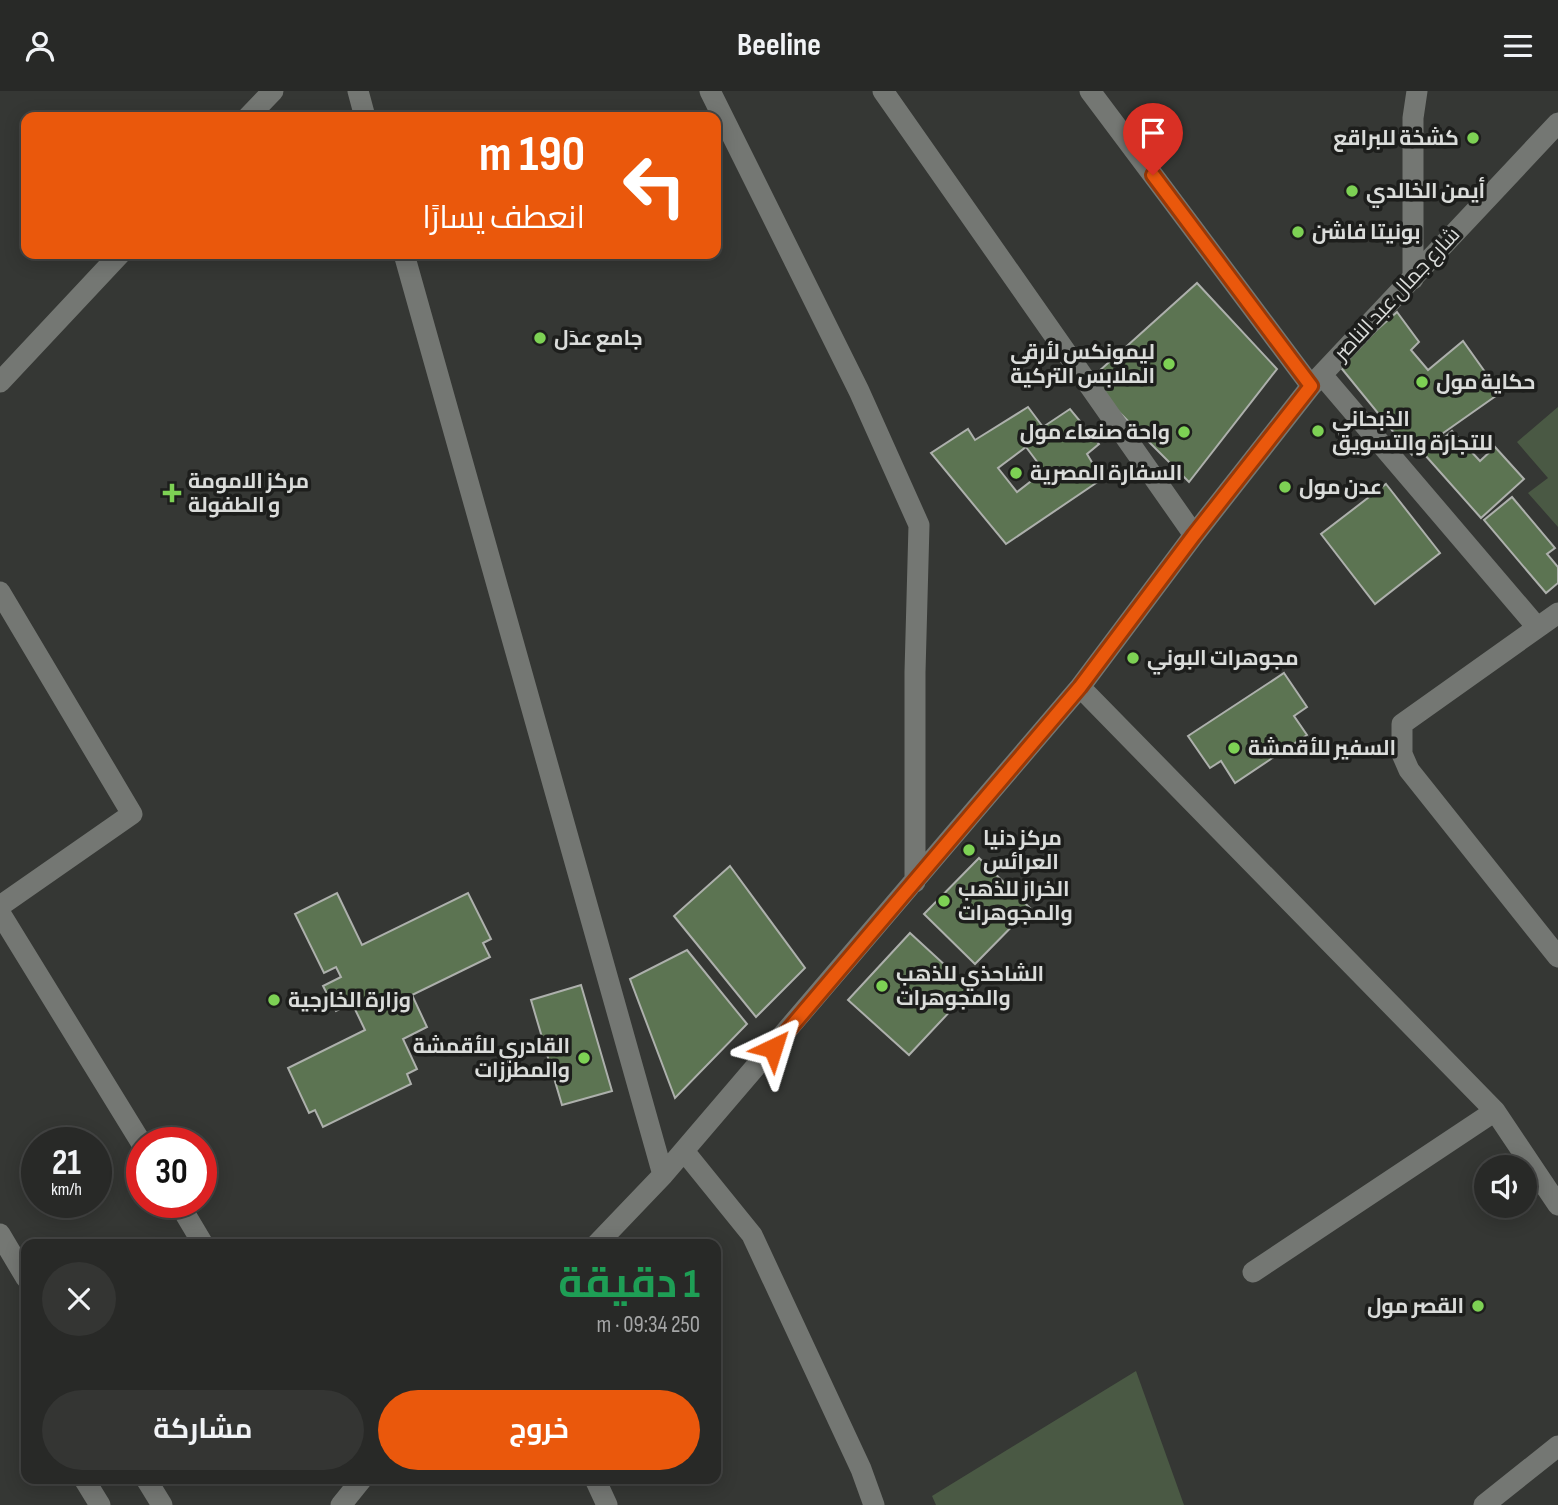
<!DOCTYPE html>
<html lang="ar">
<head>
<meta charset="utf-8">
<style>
  :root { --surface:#282927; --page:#343533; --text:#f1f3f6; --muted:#a5a6a7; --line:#444544; --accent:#ea580c }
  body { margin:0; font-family:"Sofia Sans Condensed",Cairo,sans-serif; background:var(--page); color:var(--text); direction:rtl; height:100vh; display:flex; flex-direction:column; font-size:26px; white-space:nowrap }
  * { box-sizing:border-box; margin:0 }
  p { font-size:23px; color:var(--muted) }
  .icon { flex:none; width:38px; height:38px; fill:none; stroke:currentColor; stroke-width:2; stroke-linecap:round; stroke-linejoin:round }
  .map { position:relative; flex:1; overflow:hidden; direction:ltr }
  .panel { position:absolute; left:21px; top:1148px; width:700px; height:245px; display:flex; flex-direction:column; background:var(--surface); border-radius:14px; box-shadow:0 4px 18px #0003,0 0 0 2px var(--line); direction:rtl }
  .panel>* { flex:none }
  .top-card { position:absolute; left:21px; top:21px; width:700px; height:147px; border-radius:14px; box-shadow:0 4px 18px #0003,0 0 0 2px var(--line); direction:rtl; background:#ea580c; color:#fff; overflow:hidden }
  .buttons { position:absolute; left:1474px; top:1064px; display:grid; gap:14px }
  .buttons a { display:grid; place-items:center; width:63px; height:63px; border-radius:50%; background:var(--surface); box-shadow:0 4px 18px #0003,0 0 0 2px var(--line); font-size:35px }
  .speed { position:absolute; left:21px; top:1036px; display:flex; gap:14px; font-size:35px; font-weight:700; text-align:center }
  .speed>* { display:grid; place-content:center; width:91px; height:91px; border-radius:50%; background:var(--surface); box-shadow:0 4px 18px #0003,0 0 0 2px var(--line); line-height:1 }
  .speed small { font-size:18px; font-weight:400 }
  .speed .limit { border:10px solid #d22; background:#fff; color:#111 }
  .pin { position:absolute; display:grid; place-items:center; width:60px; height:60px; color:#fff; margin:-72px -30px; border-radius:50% 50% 50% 0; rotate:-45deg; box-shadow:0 0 7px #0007 }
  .pin .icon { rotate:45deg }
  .me { position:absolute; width:77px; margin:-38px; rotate:41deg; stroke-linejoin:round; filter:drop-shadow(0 0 5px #0008) }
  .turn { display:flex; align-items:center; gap:24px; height:147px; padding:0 21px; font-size:32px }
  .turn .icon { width:91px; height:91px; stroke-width:2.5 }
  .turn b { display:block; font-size:49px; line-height:60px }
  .round { display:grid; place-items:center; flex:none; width:74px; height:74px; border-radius:37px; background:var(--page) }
  .overview { display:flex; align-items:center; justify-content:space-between; height:119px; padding:0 21px }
  h1 { font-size:42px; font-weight:700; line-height:52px; color:#1e9e55 }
  .primary-button { display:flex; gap:14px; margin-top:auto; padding:14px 21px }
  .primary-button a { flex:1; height:80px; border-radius:42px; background:var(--accent); color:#fff; font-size:28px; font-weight:700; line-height:80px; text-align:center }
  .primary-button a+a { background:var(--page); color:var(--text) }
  header { display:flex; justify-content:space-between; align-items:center; height:91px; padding:0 21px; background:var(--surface); font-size:32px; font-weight:700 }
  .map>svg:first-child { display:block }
  .green { fill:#4a5944 }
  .building { fill:#5c7452; stroke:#adb0ac; stroke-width:2; fill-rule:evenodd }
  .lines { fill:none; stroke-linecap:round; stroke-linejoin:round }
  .minor { stroke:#747773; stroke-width:21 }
  .route-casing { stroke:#983908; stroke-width:18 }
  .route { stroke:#ea580c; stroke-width:12 }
  .poi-dot { fill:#7dd154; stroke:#1d1e1c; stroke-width:2.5 }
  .labels { text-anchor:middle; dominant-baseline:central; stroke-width:7; stroke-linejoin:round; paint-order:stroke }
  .poi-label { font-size:21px; font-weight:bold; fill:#dadcda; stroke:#1d1e1c; text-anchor:start }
  .street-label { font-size:21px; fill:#dadcda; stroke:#1d1e1c }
</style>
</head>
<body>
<header><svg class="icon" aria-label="menu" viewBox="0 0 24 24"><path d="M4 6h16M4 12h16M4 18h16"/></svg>Beeline<svg class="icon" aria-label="person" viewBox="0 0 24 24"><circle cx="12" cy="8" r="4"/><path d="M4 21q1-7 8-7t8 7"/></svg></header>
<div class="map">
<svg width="1558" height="1414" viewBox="0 0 1558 1414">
  <rect width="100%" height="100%" fill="#353734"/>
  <path class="green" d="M1558,316V436L1528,402L1548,387L1517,351Z
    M1136,1280L1184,1414H936L932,1405Z"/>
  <path class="building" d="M1197,192L1277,278L1189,391L1088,290Z
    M1397,221L1419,251L1411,259L1428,279L1463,250L1500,302L1412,364L1338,273Z
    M1028,316L1043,336L1070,318L1099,353L1087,363L1102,388L1006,453L931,362L968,338L975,349ZM1026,356L1044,380L1017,401L998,377Z
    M1452,340L1480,370L1495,356L1524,388L1481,427L1425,364Z
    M1386,393L1440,462L1375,513L1321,443Z
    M1512,406L1555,457L1547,463L1558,476V492L1546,502L1484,429Z
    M1284,582L1307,616L1294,625L1307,644L1235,692L1221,670L1210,677L1188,645Z
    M979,767L1030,817L975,873L924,823Z
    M730,775L805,877L756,926L674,825Z
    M337,802L362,854L468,802L491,848L483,852L490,866L412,904L427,936L403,948L417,978L407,983L411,993L323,1036L315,1019L309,1022L288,977L365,939L352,912L336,920L323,895L341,886L336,876L324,882L295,823Z
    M910,842L971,898L909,964L848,909Z
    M687,859L747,933L675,1007L630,888Z
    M581,894L612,1000L562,1014L531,909Z
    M465,1148L468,1153H448Z"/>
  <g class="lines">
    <path class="minor" d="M358,0L365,26
      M710,0L859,300L919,434L915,581V791
      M883,0L1194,444
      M1090,0L1311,295
      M248,26L273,0
      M404,163L663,1084
      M1413,188V27L1417,0
      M1322,284L1537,536
      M0,291L120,163
      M0,501L132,723L0,815
      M1558,522L1402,633V663L1409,679L1558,866
      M1080,596L1495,1020L1558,1114
      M0,822L142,1053
      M684,1060L752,1144L861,1378L874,1414
      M178,1111L203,1153
      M0,1143L26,1187
      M597,1153L663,1084L1080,596L1194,444L1311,295L1558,32
      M1253,1181L1495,1020
      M84,1388L100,1414
      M146,1388L162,1414
      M595,1388L607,1414
      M341,1414L362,1388
      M1484,1414L1558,1355"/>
  </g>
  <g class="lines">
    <defs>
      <path id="route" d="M773,957L1080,596L1194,444L1311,295L1153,84"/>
    </defs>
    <use href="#route" class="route-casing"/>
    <use href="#route" class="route"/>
  </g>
  <g class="poi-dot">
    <circle cx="1473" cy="47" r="7"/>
    <circle cx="1352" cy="100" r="7"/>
    <circle cx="1298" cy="141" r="7"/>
    <circle cx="540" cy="247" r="7"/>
    <circle cx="1169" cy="273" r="7"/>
    <circle cx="1422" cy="291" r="7"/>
    <circle cx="1318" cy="340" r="7"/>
    <circle cx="1184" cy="341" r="7"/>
    <circle cx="1016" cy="382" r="7"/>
    <circle cx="1285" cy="396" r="7"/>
    <path d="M168.5 391.5h7v7h7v7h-7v7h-7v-7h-7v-7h7z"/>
    <circle cx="1133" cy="567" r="7"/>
    <circle cx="1234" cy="657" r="7"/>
    <circle cx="969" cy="759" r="7"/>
    <circle cx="944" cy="810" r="7"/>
    <circle cx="882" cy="895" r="7"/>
    <circle cx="274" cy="909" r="7"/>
    <circle cx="584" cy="967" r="7"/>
    <circle cx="1478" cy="1215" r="7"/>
  </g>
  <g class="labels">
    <g class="poi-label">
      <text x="1459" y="47" text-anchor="end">كشخة للبراقع</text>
      <text x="1366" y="100">أيمن الخالدي</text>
      <text x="1312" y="141">بونيتا فاشن</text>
      <text x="554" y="247">جامع عدَل</text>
      <text x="1155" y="261" text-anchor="end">ليمونكس لأرقى<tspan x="1155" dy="24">الملابس التركية</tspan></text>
      <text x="1436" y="291">حكاية مول</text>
      <text x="1332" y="328">الذبحاني<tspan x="1332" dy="24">للتجارة والتسويق</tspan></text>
      <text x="1170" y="341" text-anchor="end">واحة صنعاء مول</text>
      <text x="1030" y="382">السفارة المصرية</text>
      <text x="188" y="390">مركز الامومة<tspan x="188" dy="24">و الطفولة</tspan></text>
      <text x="1299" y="396">عدن مول</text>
      <text x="1147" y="567">مجوهرات البوني</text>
      <text x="1248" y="657">السفير للأقمشة</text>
      <text x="983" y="747">مركز دنيا<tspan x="983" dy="24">العرائس</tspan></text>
      <text x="958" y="798">الخراز للذهب<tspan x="958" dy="24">والمجوهرات</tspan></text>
      <text x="896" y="883">الشاحذي للذهب<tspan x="896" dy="24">والمجوهرات</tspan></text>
      <text x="288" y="909">وزارة الخارجية</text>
      <text x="570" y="955" text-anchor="end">القادري للأقمشة<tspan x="570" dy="24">والمطرزات</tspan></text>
      <text x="1464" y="1215" text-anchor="end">القصر مول</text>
    </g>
    <g class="street-label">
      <text transform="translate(1397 203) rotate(-47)">شارع جمال عبد الناصر</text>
    </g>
  </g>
</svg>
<div class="buttons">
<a><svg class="icon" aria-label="sound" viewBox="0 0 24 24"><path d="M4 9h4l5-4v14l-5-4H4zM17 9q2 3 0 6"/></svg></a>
</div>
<div class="speed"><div>21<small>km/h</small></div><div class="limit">30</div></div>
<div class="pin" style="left:1153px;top:84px;background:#d93025"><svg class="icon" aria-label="arrive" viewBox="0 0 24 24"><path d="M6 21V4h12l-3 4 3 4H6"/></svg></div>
<svg class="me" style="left:773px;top:957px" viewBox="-20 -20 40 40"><path d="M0-17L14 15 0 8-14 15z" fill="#ea580c" stroke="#fff" stroke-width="4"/></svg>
<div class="top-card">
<div class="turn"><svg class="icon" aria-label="left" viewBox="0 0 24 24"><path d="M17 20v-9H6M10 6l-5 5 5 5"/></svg><div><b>190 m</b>انعطف يسارًا</div></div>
</div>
<section class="panel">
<div class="overview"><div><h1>1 دقيقة</h1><p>250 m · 09:34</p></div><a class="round"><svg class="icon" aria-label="close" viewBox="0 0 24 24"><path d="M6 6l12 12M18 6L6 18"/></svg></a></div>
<div class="primary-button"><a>خروج</a><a>مشاركة</a></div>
</section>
</div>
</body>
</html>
